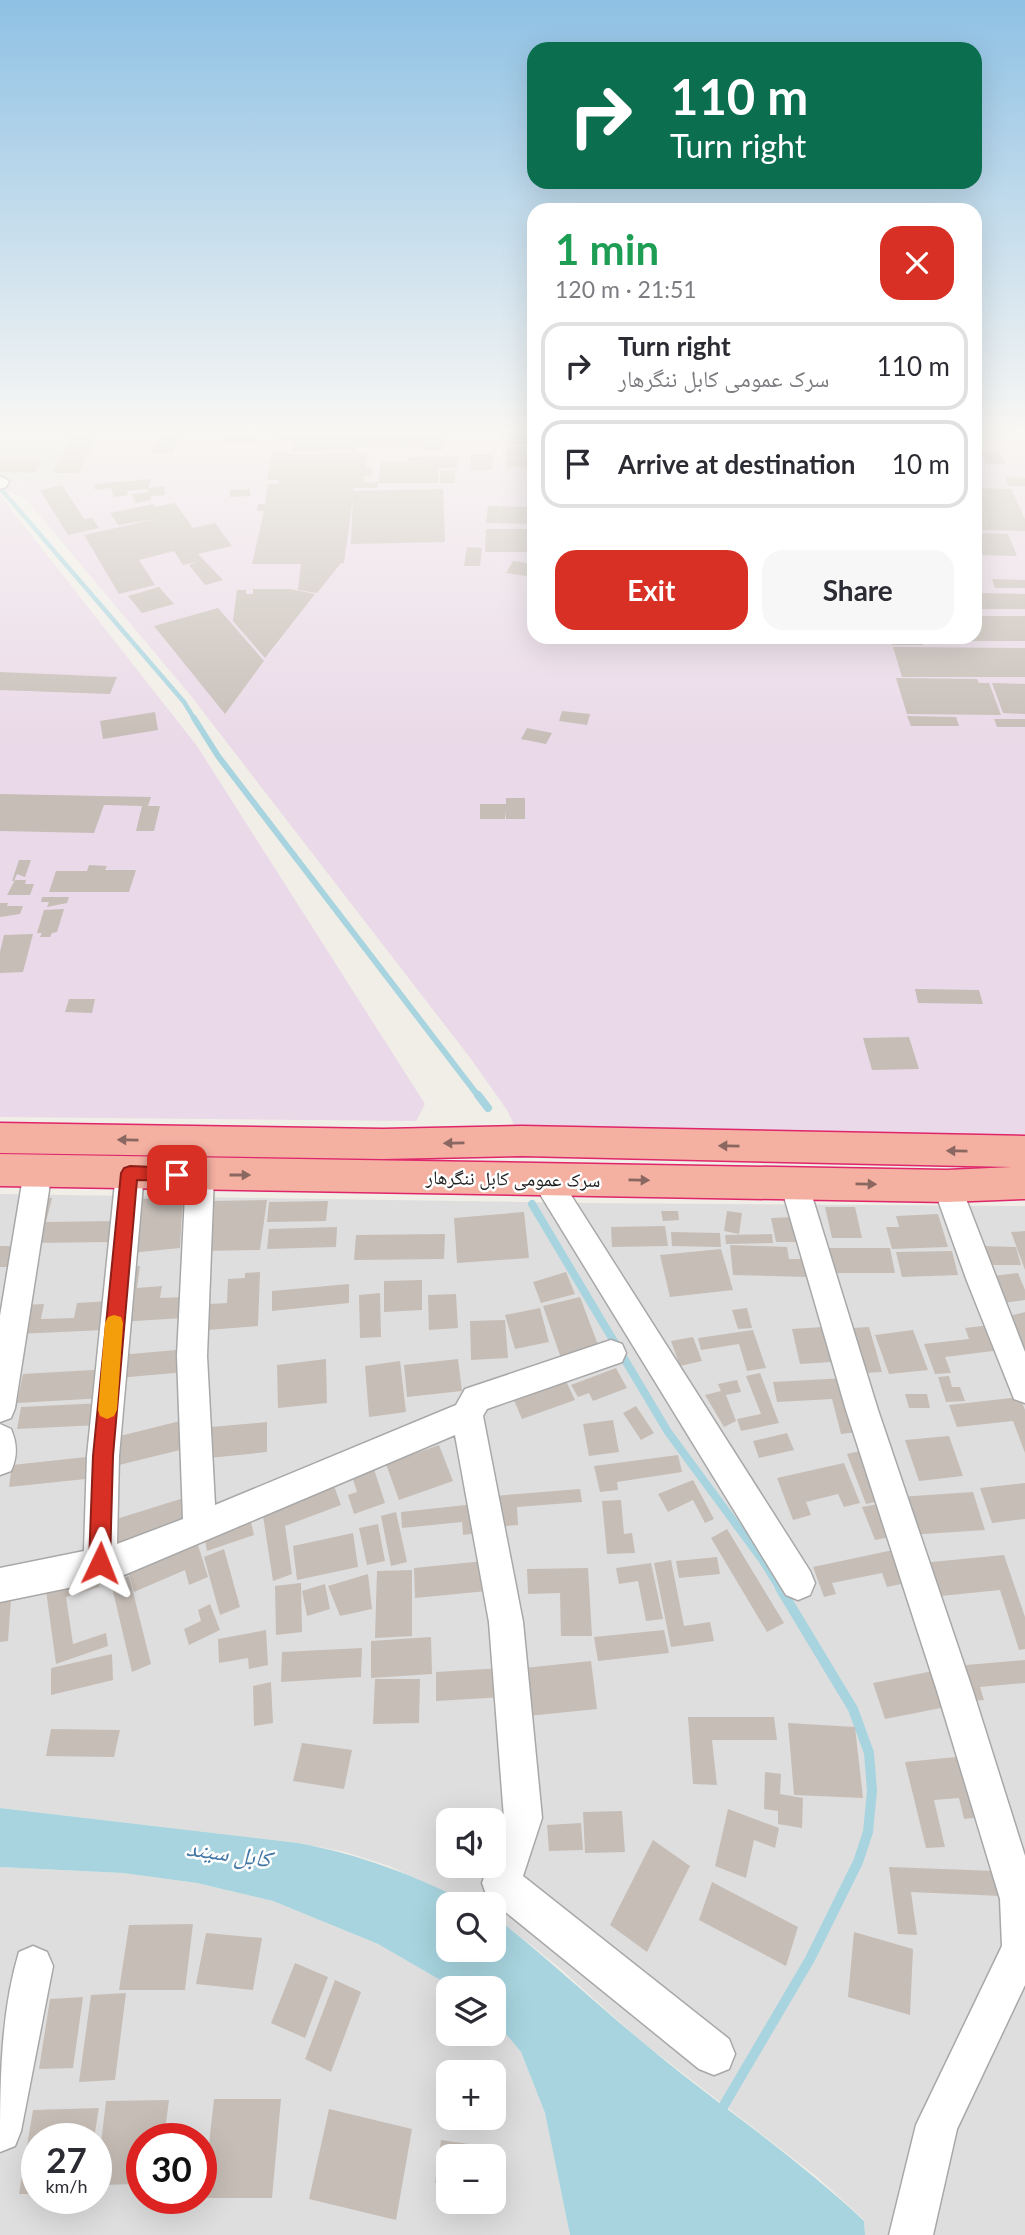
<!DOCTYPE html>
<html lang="en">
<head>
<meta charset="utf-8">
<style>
  :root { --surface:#fff; --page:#f7f7f7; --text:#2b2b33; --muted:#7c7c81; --line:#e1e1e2; --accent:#d93025 }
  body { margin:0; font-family:Lato,"Noto Naskh Arabic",sans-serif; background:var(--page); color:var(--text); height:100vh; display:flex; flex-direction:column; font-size:26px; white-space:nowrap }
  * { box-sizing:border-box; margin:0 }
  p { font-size:23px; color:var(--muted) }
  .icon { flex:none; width:38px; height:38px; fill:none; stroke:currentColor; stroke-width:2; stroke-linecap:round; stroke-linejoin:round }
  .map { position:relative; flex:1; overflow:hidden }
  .panel { position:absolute; left:527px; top:203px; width:455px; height:441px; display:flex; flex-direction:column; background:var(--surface); border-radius:21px; box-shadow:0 7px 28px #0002 }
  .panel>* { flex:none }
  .guide { position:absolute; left:527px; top:42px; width:455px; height:147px; border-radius:21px; box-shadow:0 7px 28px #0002; background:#0b6e4f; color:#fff; overflow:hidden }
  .tools { position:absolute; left:436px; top:1808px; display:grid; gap:14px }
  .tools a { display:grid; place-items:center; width:70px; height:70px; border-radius:14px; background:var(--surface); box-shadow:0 7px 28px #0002; font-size:35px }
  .speed { position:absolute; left:21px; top:2123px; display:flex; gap:14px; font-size:35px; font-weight:700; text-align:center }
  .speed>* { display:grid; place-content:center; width:91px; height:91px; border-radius:50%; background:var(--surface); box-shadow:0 7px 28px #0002; line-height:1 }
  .speed small { font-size:18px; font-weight:400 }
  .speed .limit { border:10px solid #d22; background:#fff; color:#111 }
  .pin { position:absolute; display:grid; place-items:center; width:60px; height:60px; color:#fff; margin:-30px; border-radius:14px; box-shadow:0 4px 10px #0006 }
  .me { position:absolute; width:77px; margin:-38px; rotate:2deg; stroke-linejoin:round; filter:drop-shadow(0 0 5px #0008) }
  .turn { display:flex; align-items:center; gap:24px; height:147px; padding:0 28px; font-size:32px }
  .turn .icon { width:91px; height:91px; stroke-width:2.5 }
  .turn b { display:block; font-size:49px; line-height:60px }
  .round { display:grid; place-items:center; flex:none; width:74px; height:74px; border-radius:21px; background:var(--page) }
  .head { display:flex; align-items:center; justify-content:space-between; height:119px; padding:0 28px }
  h1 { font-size:42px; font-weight:700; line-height:52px; color:#1e9e55 }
  .button { display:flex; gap:14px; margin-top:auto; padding:14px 28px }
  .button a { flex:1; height:80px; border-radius:21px; background:var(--accent); color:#fff; font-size:28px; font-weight:700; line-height:80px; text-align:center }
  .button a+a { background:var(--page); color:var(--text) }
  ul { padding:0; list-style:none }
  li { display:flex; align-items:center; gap:21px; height:88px; margin:0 14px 10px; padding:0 14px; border:4px solid var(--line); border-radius:21px }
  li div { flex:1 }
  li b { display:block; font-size:26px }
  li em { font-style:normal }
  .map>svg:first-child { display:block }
  .residential { fill:#dfdede; fill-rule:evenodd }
  .industrial { fill:#ead9e8 }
  .water { fill:#a7d4df }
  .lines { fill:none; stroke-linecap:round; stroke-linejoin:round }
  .stream-far3 { stroke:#a7d4df; stroke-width:4.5 }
  .stream-far2 { stroke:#a7d4df; stroke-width:6 }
  .stream-far1 { stroke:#a7d4df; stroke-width:8 }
  .stream { stroke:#a7d4df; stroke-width:10 }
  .building { fill:#c6bdb6 }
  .minor-casing { stroke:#a8a8a8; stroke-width:3 }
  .trunk-casing { stroke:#df256b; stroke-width:3 }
  .minor { fill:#fff; fill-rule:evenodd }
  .trunk { fill:#f4b0a1; fill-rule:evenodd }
  .oneway { fill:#8a6861 }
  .route { fill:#d93025; stroke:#8d1f18; stroke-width:2 }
  .slow { fill:#f59e0b }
  .labels { text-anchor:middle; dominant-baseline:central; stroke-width:5; stroke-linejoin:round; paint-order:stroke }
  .street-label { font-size:19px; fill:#212121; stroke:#fff }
  .near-water-label { font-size:24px; font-style:italic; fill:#4477a4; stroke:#fff }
</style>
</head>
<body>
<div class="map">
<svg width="1025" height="2235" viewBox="0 0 1025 2235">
  <rect width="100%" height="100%" fill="#f1eee7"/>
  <path class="residential" d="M0,431H101L81,478L1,481Z
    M0,1194L585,1203L1025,1206V2235H865L864,2220L817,2177L641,2041L556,1965L494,1916V1904H471L389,1866L345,1852L298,1843L0,1808ZM448,1820H494V1866H448Z
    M0,1867L123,1873L197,1883L273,1901L378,1944L454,1988H448V2034H494V2020L521,2052L545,2113L570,2235H0ZM448,2072H494V2118H448ZM37,2138H96V2198H37ZM142,2138H201V2198H142ZM448,2156H494V2202H448Z"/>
  <path class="industrial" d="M101,431H534V637H975V431H1025V1152L522,1141L507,1110L471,1059L191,696L26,499L0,488L1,481L81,478Z
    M0,495L197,746L425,1104L416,1121L0,1117Z"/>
  <path class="water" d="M0,1808L298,1843C362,1855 414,1875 471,1904H448V1950H494V1916C545,1956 590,1998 640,2040C714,2102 794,2155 864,2221L865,2235H570L545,2113L521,2052L494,2020V1988H454L378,1944L273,1901L197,1883L123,1873L0,1867Z"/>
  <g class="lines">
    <path class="stream-far3" d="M0,488L184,702L195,720"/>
    <path class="stream-far2" d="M194,718L218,756L479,1097"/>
    <path class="stream-far1" d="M478,1095L488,1108
      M532,1204L668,1432L763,1561L781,1590"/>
    <path class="stream" d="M720,2112L810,1959L858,1862L868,1832L872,1791L869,1753L853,1709L780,1588"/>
  </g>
  <path class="building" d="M163,431H183L172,454L151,453Z
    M225,431H257L255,444H222Z
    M277,431H445L444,450H421V446L356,447V451L291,452L294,441H275Z
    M507,431H534V444H507Z
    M73,432H96L79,473H53Z
    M507,447H534V468L506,467Z
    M272,451H286V454L367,452L366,467H372V476H364V482L354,483L378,482L377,488H354L353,491L443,489L445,542L351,544L353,498L344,563H341L317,593L298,590L301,564H252L264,511H257L258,504H265L268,484H279V480H267Z
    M980,452H999L1006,464H986Z
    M471,454H493L492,470H470Z
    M458,456L457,468H439L438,483H378L381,462H400L408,460V457Z
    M0,459L42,460L34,473L0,472Z
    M455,470V483H440V471Z
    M1005,477L1025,478V486H1008Z
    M151,479L148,489L127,491L128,495L114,497L111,488L95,490V484Z
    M62,485L84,519L92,518L99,528L68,535L40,490Z
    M164,486L165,495L151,496V500L135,503L132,494L148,492L149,488Z
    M975,488L1011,489L1025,519V531L975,530Z
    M250,489V496L230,497V490Z
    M175,503L193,528L215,523L232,546L198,554L223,580L205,585L189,565L196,562L183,565L174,551L139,560L155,585L119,594L84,535L157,519L118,525L110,513L153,504L155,507Z
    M488,506L534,507V524L486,523Z
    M486,529H534V552H485Z
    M975,533L1008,534L1017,556L975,555Z
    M467,547L482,548L480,566H464Z
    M513,561L534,564V577L506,573Z
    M992,579L1025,580V588H995Z
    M159,587L174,604L142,613L128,596Z
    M253,589H290L315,594L265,658L233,621L237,590H246V594H253Z
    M975,593L1025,594V609H975Z
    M218,608L264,661L225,714L154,626Z
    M975,616H1025V641H945L944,637H975Z
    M890,637H920L923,645H892Z
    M893,647L1025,648V677H902Z
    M0,672L117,677L110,694L0,690Z
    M896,678L977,679L979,683H989L1001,715L907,714Z
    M992,683L1025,684V714L1003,713Z
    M562,711L590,714L587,725L559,721Z
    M155,712L158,730L103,739L100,721Z
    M907,716L956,717L959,726H911Z
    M994,719H1025V727H997Z
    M527,728L552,733L546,744L521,739Z
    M0,794L151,797L148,806H160L154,831H136L142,806L104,805L94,833L0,831Z
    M506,798H525V819H506V811L505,819H480V804H506Z
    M19,860H31L25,877L17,874L14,881H12Z
    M89,865L107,866L105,870H136L129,892H49L56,871H87Z
    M15,880H26L25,884H34L30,895H7Z
    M42,897H69L67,903L47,907L49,902H41Z
    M0,903H8L7,906H23L20,914L0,917Z
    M64,909L57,932L52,933L50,937H40L42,933H37L44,910Z
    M33,934L23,972L0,973V952L4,935Z
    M915,989L979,990L983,1004L918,1003Z
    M69,999H95L92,1013L65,1012Z
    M909,1037L919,1069L872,1070L863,1038Z
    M183,1195L180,1248L130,1253L134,1200Z
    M42,1198H52L46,1222L116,1221L111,1242L30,1243Z
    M267,1200L260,1250L200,1251L208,1201Z
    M328,1201L326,1221L267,1222L269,1202Z
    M825,1207H855L862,1238H832Z
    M661,1211H678L679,1220L663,1221Z
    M727,1211L742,1213L739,1234L724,1231Z
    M524,1212L529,1258L457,1263L454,1218Z
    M938,1214L948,1247L892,1249L886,1227H899L896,1216Z
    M795,1217L799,1242H776L771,1218Z
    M665,1226L668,1246L612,1247L611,1227Z
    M337,1227L336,1247L267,1249L269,1229Z
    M1025,1231V1270L1011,1232Z
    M671,1232L720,1233L721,1247L672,1246Z
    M445,1234L444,1259L354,1260L356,1235Z
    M772,1234L773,1243L726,1244L725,1235Z
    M730,1245L787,1247L789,1259H805L807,1277L733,1275Z
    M0,1246H20L15,1267H0Z
    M983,1246L1016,1247L1021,1265H988Z
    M819,1248H890L895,1273H823Z
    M721,1249L733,1290L670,1297L660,1255Z
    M952,1251L958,1275L902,1277L896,1252Z
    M140,1266L137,1288L162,1286L160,1298L186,1297L184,1318L118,1322L126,1267Z
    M260,1272L258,1326L207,1330L209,1304L227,1303L228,1279L245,1278V1273Z
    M566,1272L575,1294L541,1303L533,1282Z
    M1018,1273L1025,1290V1300L1003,1303L992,1276Z
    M422,1280V1310L384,1312V1281Z
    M349,1284V1303L272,1311V1291Z
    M380,1293L381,1337L360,1338L359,1295Z
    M456,1294L458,1328L429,1330L428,1295Z
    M580,1297L600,1350L562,1361L543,1306Z
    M109,1301L104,1330L17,1334L23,1305L44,1304L41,1319L74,1318L77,1303Z
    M540,1308L549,1342L515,1349L505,1315Z
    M747,1308L752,1328L738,1329L732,1310Z
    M1025,1312V1355L1004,1317Z
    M505,1320L508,1358L471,1360L470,1321Z
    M991,1325L1001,1350L945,1357L951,1373L935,1374L924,1344L969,1339L965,1328Z
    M823,1327L832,1362L800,1364L792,1329Z
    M869,1327L882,1372L864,1373L853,1328Z
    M753,1330L766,1368L747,1371L739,1344L701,1350L698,1338Z
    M913,1330L928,1370L889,1374L875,1335Z
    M693,1337L702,1361L680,1366L671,1341Z
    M187,1349L185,1372L118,1378L120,1355Z
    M326,1359L327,1403L278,1408L277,1365Z
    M458,1359L462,1391L407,1397L404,1365Z
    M400,1361L406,1412L369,1417L365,1366Z
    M616,1368L627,1388L593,1401L589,1393L578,1397L571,1385Z
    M109,1369L104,1398L17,1403L23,1374Z
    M760,1373L779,1423L741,1431L737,1419L761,1414L746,1376Z
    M949,1376L952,1387H960L965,1401L946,1402L938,1377Z
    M845,1378L858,1432L841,1434L832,1399L777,1402L773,1382Z
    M565,1379L575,1400L522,1419L513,1398Z
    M737,1380L741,1392L726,1395L736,1421L724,1427L705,1395L721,1391L718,1384Z
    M905,1394H927L930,1408H909Z
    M1020,1397L1025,1410V1453L1013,1421L957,1427L949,1405Z
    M103,1403L99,1425L17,1429L21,1407Z
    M636,1406L654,1433L641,1440L623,1413Z
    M184,1420L188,1448L115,1466L112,1438Z
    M613,1420L619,1452L589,1456L583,1424Z
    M267,1422V1452L199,1459L200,1428Z
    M787,1433L794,1450L759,1458L753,1441Z
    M949,1436L963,1476L919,1481L905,1440Z
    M439,1445L453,1481L399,1500L386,1464Z
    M860,1451L880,1501L866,1504L847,1454Z
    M678,1455L682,1472L617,1482L618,1490L600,1492L594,1466Z
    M96,1456L95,1478L9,1487L12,1465Z
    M844,1463L860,1503L844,1507L838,1494L806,1502L811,1515L793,1520L777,1478Z
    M374,1469L385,1503L354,1514L348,1495L357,1492L352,1476Z
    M693,1480L714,1519L705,1523L693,1500L668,1512L658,1494Z
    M333,1483L341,1505L285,1526L292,1574L273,1581L262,1509Z
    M1025,1483V1519L992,1523L980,1488Z
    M580,1489L582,1502L517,1507L518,1525L495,1527L493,1496Z
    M973,1492L985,1530L908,1535L898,1497Z
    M190,1496L196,1525L115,1550L110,1521Z
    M621,1500L624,1534L632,1533L635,1553L607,1554L602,1501Z
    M475,1504L478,1533L463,1535L462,1522L402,1528L401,1512Z
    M878,1504L890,1537L875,1540L862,1507Z
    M396,1512L407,1562L391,1566L381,1516Z
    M249,1514L254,1535L207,1551L203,1530Z
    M378,1524L385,1561L367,1565L359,1528Z
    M727,1529L784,1623L767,1632L711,1538Z
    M353,1533L358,1567L297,1580L293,1546Z
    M198,1545L208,1577L189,1585L185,1570L134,1592L129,1574Z
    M224,1549L240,1607L220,1615L204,1557Z
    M893,1550L906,1583L887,1587L882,1573L832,1583L836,1594L824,1597L813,1567Z
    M1004,1555L1025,1617V1649L1019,1650L1000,1590L931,1597L921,1563Z
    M717,1557L720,1574L679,1578L676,1561Z
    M671,1560L684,1626L710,1622L714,1641L671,1647L654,1563Z
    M484,1561L487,1591L415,1598L414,1568Z
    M651,1563L663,1619L646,1621L638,1581L619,1584L616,1568Z
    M95,1566L99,1587L66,1597L73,1644L106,1633L108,1646L56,1664L45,1583Z
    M588,1568L592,1636H561L560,1593L528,1594L527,1569Z
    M412,1570V1636L375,1638L377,1571Z
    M368,1574L372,1609L340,1616L328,1586Z
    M129,1576L151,1664L132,1672L111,1583Z
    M301,1583L302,1632L276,1635L275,1586Z
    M325,1584L330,1609L307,1616L302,1591Z
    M11,1600L8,1641L0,1642V1602Z
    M210,1604L220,1630L189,1645L184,1629L201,1621L198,1610Z
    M266,1630L268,1665L249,1669L248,1658L219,1663L218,1639Z
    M664,1630L669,1653L598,1661L594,1637Z
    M431,1637L432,1674L371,1678V1641Z
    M362,1648L361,1677L281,1682L282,1652Z
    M112,1654L113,1680L51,1695V1668Z
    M1025,1660V1683L980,1687L984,1700L965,1702L955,1666Z
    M591,1661L597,1709L528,1716L524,1668Z
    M503,1668L504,1697L436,1701V1672Z
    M933,1671L946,1707L885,1719L873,1683Z
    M375,1679H420L419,1723L373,1724Z
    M271,1682L273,1723L254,1726L253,1686Z
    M688,1717H774L777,1740H712L717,1785L693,1784Z
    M788,1723L855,1727L863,1798L794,1795Z
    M51,1729L120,1730L114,1757L46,1756Z
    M302,1743L352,1750L344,1789L293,1781Z
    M966,1756L983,1817L964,1819L959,1798L934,1800L945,1847L926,1848L905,1762Z
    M765,1772L781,1774L780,1794L803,1798L802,1828L778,1824V1811L764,1809Z
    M728,1809L779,1828L775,1848L754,1840L746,1878L715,1866Z
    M622,1811L625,1852L585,1853L583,1812Z
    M581,1823L583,1850L549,1851L547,1825Z
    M653,1840L690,1866L647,1952L610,1925Z
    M889,1867L996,1871L1001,1896L911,1892L917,1935L898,1934Z
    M712,1882L798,1927L786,1966L699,1920Z
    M193,1924L185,1990H119L129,1925Z
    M854,1932L913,1949L910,2015L848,1997Z
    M206,1933L262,1938L253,1990L196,1984Z
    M295,1963L328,1977L305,2038L271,2023Z
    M335,1980L361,1992L331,2072L305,2059Z
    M126,1993L115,2080L79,2082L91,1995Z
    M83,1997L73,2068L39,2069L50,1999Z
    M214,2099H281L272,2198H203Z
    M169,2100L164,2138H142V2184L96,2185L106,2101Z
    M99,2108L94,2138H37V2194H19L33,2110Z
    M329,2109L412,2129L396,2220L309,2199Z
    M441,2140L503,2149L498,2193L494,2192V2156H448V2185L435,2183Z"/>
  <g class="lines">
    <defs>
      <path id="minor" d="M0,476L9,481L6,487L0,489Z
        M38,1160L48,1163L52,1171L15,1408L11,1418L0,1422V1316L24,1171L28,1163Z
        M130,1162L140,1165L144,1173L119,1456L117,1544L183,1519L177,1356L186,1175L190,1167L200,1164L210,1167L214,1175L207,1356L215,1505L456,1405L465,1389L611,1340L622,1344L626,1353L622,1362L487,1409L483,1416L523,1622L542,1818L523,1876L729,2039L735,2054L729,2069L714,2075L699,2069L487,1897L482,1883L488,1866H494V1849L504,1818L489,1622L455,1435L117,1578L0,1602V1568L84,1551L87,1456L116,1173L120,1165Z
        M545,1167L555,1170L810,1571L815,1583L810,1595L798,1600L786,1595L535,1186L531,1178L535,1170Z
        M794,1172L804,1175L808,1183L878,1410L973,1691L1025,1856V1985L957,2129L933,2235H889L916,2125L1002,1946L1000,1899L937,1691L846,1410L780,1183L784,1175Z
        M947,1175L957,1178L961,1186L1025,1352V1403L1014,1399L1010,1389L967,1281L933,1186L937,1178Z
        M0,1424L11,1429C17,1443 18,1456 11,1471L0,1475Z
        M33,1946L47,1952L53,1966L21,2131L15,2146L0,2152C0,2086 0,2015 19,1952Z"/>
      <path id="trunk" d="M0,1123L383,1129L522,1126L1025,1136V1199L947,1202L0,1186V1154L947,1170L1012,1167L522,1156L383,1159L0,1153Z"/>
    </defs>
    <use href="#minor" class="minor-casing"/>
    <use href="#trunk" class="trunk-casing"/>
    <use href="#minor" class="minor"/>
    <use href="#trunk" class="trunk"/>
  </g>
  <defs><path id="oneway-solid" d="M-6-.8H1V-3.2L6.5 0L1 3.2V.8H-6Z" transform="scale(1.75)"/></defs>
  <g class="oneway">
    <use href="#oneway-solid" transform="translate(128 1140) rotate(-179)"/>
    <use href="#oneway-solid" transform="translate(454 1143) rotate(179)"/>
    <use href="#oneway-solid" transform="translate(729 1146) rotate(-179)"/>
    <use href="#oneway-solid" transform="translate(957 1151) rotate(-179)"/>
    <use href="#oneway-solid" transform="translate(240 1175)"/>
    <use href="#oneway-solid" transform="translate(639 1180) rotate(1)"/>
    <use href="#oneway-solid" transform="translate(866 1184) rotate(1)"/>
  </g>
  <linearGradient id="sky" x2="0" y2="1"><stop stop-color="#8ec1e4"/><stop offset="0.58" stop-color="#f9f7f4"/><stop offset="1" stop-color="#f9f7f4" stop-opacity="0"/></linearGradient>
  <rect width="1025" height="744" fill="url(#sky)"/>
  <path class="route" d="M130,1166L177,1168L182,1170L185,1175L182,1179L177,1181L137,1180L113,1456L110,1563L107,1570L100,1573L92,1570L89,1563L93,1456L121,1173L124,1168Z"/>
  <path class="slow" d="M114,1315L121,1317L123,1323L117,1410L114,1416L107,1419L100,1416L98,1410L105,1323L108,1317Z"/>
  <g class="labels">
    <g class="street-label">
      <text transform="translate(513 1178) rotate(1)">سرک عمومی کابل ننگرهار</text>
    </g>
    <g class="near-water-label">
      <text transform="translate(229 1852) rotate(8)">کابل سيند</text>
    </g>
  </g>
</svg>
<div class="tools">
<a><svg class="icon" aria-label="sound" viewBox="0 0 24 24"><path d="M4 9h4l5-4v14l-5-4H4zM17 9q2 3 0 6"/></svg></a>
<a><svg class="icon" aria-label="search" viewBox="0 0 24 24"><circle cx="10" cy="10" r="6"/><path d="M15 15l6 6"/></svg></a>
<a><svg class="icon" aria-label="layers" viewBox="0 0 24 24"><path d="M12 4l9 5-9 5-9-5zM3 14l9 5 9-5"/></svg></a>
<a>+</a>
<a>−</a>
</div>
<div class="speed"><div>27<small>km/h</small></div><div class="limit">30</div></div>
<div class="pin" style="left:177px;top:1175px;background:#d93025"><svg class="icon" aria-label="arrive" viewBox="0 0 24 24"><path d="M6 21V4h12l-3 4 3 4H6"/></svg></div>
<svg class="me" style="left:100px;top:1563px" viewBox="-20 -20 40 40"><path d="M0-17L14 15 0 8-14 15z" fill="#d93025" stroke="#fff" stroke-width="4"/></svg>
<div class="guide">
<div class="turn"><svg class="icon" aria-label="right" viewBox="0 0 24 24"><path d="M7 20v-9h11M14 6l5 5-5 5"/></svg><div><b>110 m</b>Turn right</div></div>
</div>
<section class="panel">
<div class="head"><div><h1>1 min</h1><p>120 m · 21:51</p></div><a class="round" style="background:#d93025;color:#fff"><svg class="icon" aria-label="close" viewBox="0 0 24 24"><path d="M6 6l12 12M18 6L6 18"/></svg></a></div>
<ul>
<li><svg class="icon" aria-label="right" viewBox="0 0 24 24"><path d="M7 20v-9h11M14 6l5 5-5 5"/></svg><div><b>Turn right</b><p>سرک عمومی کابل ننگرهار</p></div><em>110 m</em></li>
<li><svg class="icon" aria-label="arrive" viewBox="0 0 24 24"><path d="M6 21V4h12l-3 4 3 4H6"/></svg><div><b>Arrive at destination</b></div><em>10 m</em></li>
</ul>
<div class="button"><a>Exit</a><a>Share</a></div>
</section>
</div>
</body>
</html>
